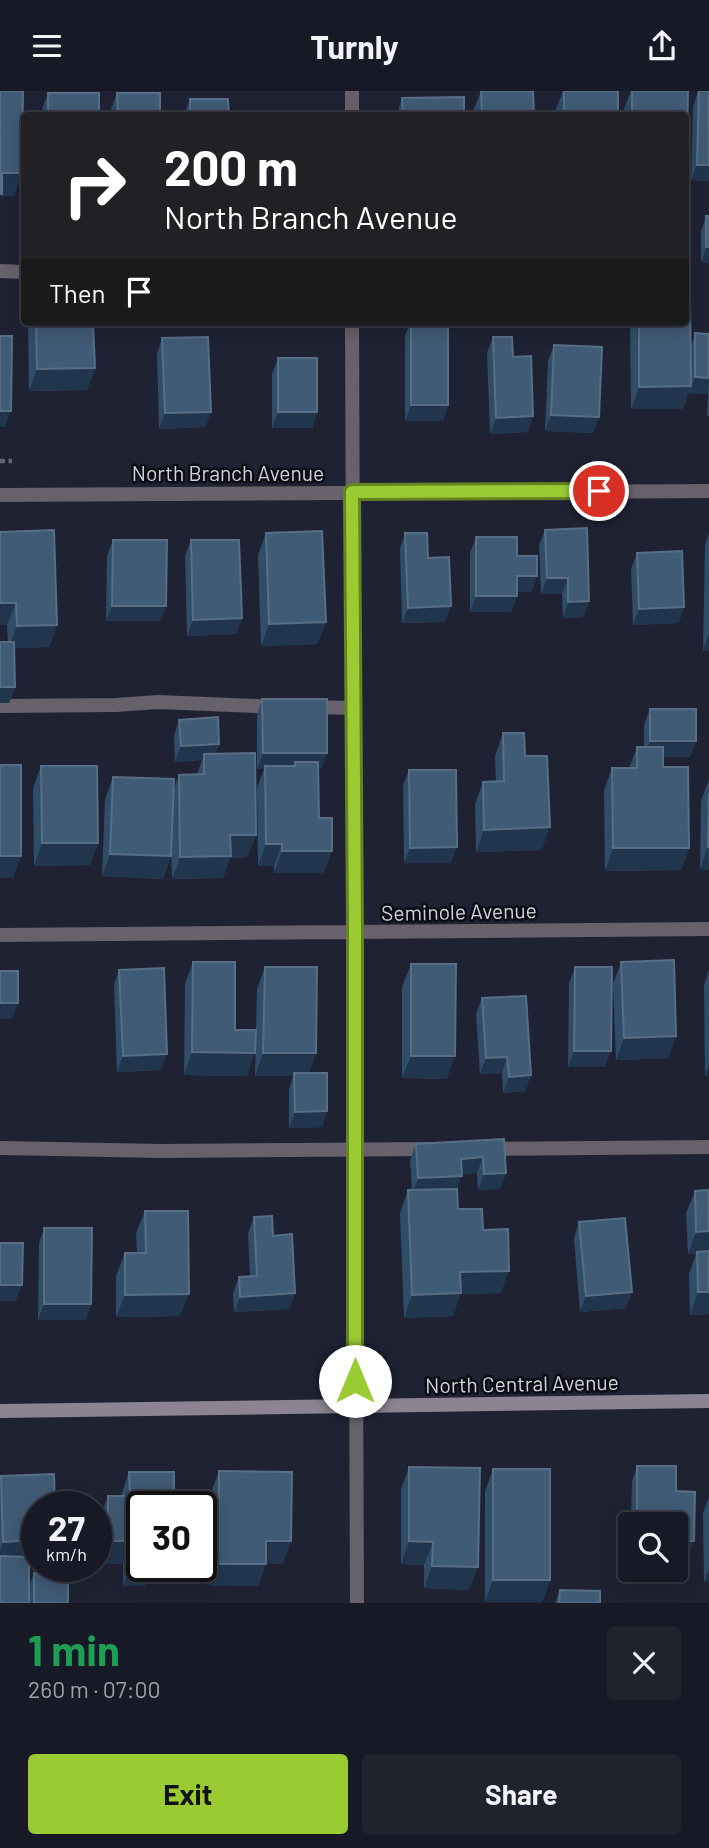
<!DOCTYPE html>
<html lang="en">
<head>
<meta charset="utf-8">
<style>
  :root { --surface:#171a26; --page:#20232e; --text:#f1f3f6; --muted:#9ea1a7; --line:#363843; --accent:#9bcb33 }
  body { margin:0; font-family:Barlow,sans-serif; background:var(--page); color:var(--text); height:100vh; display:flex; flex-direction:column; font-size:26px; white-space:nowrap }
  * { box-sizing:border-box; margin:0 }
  p { font-size:23px; color:var(--muted) }
  .icon { flex:none; width:38px; height:38px; fill:none; stroke:currentColor; stroke-width:2; stroke-linecap:round; stroke-linejoin:round }
  .map { position:relative; height:1512px; overflow:hidden }
  .sheet { display:flex; flex-direction:column; background:var(--surface); flex:1 }
  .sheet>* { flex:none }
  .hud { position:absolute; left:21px; top:21px; width:668px; height:214px; border-radius:7px; box-shadow:0 4px 18px #0003,0 0 0 2px var(--line); background:#202124; color:#fff; overflow:hidden }
  .controls { position:absolute; left:618px; top:1421px; display:grid; gap:14px }
  .controls a { display:grid; place-items:center; width:70px; height:70px; border-radius:7px; background:var(--surface); box-shadow:0 4px 18px #0003,0 0 0 2px var(--line); font-size:35px }
  .speed { position:absolute; left:21px; top:1400px; display:flex; gap:14px; font-size:35px; font-weight:700; text-align:center }
  .speed>* { display:grid; place-content:center; width:91px; height:91px; border-radius:50%; background:var(--surface); box-shadow:0 4px 18px #0003,0 0 0 2px var(--line); line-height:1 }
  .speed small { font-size:18px; font-weight:400 }
  .speed .limit { border:4px solid #111; border-radius:10px; background:#fff; color:#111 }
  .pin { position:absolute; display:grid; place-items:center; width:60px; height:60px; color:#fff; margin:-30px; border:4px solid #fff; border-radius:50%; box-shadow:0 2px 7px #0007 }
  .me { position:absolute; width:77px; margin:-38px; rotate:0deg; stroke-linejoin:round; filter:drop-shadow(0 0 5px #0008) }
  .turn { display:flex; align-items:center; gap:24px; height:147px; padding:0 28px; font-size:32px }
  .turn .icon { width:91px; height:91px; stroke-width:2.5 }
  .turn b { display:block; font-size:49px; line-height:60px }
  .then { display:flex; align-items:center; height:66px; padding:0 28px; background:#0003; gap:14px; font-size:26px }
  .round { display:grid; place-items:center; flex:none; width:74px; height:74px; border-radius:7px; background:var(--page) }
  .headline { display:flex; align-items:center; justify-content:space-between; height:119px; padding:0 28px }
  h1 { font-size:42px; font-weight:700; line-height:52px; color:#1e9e55 }
  .primary-button { display:flex; gap:14px; margin-top:auto; padding:14px 28px }
  .primary-button a { flex:1; height:80px; border-radius:7px; background:var(--accent); color:#111; font-size:28px; font-weight:700; line-height:80px; text-align:center }
  .primary-button a+a { background:var(--page); color:var(--text) }
  header { display:flex; justify-content:space-between; align-items:center; height:91px; padding:0 28px; background:var(--surface); font-size:32px; font-weight:700 }
  .map>svg:first-child { display:block }
  .lines { fill:none; stroke-linecap:round; stroke-linejoin:round }
  .path { stroke:#626473; stroke-width:4.5; stroke-dasharray:5 3.5; stroke-linecap:butt }
  .lane { stroke:#66616a; stroke-width:14 }
  .street { stroke:#66616a; stroke-width:14 }
  .secondary { stroke:#8c8493; stroke-width:14 }
  .wall { fill:#2f4d68 }
  .shaded-wall { fill:#21364d }
  .building { fill:#405b75; stroke:#576e85; stroke-width:2 }
  .route-casing { stroke:#658421; stroke-width:18 }
  .route { stroke:#9bcb33; stroke-width:12 }
  .labels { text-anchor:middle; dominant-baseline:central; stroke-width:5; stroke-linejoin:round; paint-order:stroke }
  .street-label { font-size:21px; fill:#d0d2de; stroke:#0b0c14 }
</style>
</head>
<body>
<header><svg class="icon" aria-label="menu" viewBox="0 0 24 24"><path d="M4 6h16M4 12h16M4 18h16"/></svg>Turnly<svg class="icon" aria-label="share" viewBox="0 0 24 24"><path d="M12 15V3M7 8l5-5 5 5M5 13v7h14v-7"/></svg></header>
<div class="map">
<svg width="709" height="1512" viewBox="0 0 709 1512">
  <rect width="100%" height="100%" fill="#1f2233"/>
  <g class="lines">
    <path class="path" d="M0,370H12"/>
    <path class="lane" d="M0,180L24,181
      M0,615L116,614L158,611L278,616
      M309,616L354,617
      M0,1057L162,1060L433,1058
      M488,1058L709,1056"/>
    <path class="street" d="M352,0V24
      M352,231L357,1512
      M0,404L709,400
      M0,844L709,838"/>
    <path class="secondary" d="M0,1320L709,1310"/>
  </g>
  <path class="wall" d="M481,0H533L534,24H473V20Z
    M563,0H618V24H556V18Z
    M631,0H688L686,24H624V18Z
    M698,0L709,90L691,89L693,16Z
    M48,2L99,24H40Z
    M117,2L160,24H109Z
    M402,7L464,24H397Z
    M190,8L229,24H184Z
    M706,125L709,172H701V141Z
    M28,231H93L95,277L87,299L29,300Z
    M410,231H448V314L443,330H405V245Z
    M630,231H686L691,255L695,242L709,243V325H707L708,303L689,302V300L683,318H631Z
    M493,246L513,266L528,341L490,343L487,262Z
    M162,247L211,321L205,336L159,338L157,263Z
    M554,254L599,326L593,342L545,340L548,270Z
    M278,267L317,321L312,337H272V283Z
    M545,439L589,510L583,526L563,527L562,503H541L539,454Z
    M0,441L57,534L49,556L14,557L15,596L9,612H0V551H8L7,534H0Z
    M266,442L326,531L317,553L261,555L258,464Z
    M405,442L445,531L402,532L400,458Z
    M709,442V560H703L705,454Z
    M476,446L517,465L537,485L531,501H517V505L511,521H470V462Z
    M113,449L160,530H106L107,465Z
    M191,449L242,527L236,543L187,545L185,465Z
    M637,462L679,532L633,534L631,478Z
    M262,608L322,677H318L319,727L324,782H274V775H258L257,697L264,678H257V624Z
    M650,618L696,650L690,666H663V676L689,757L681,779L605,780L604,700L612,677H629L637,656H644V634Z
    M179,629L219,653L215,663L256,744L247,766L230,767L223,787L172,788L171,757V765L163,788L102,785L105,708L113,686L174,698L179,684L197,683L202,669L175,671L174,645Z
    M503,642L525,665L542,759L476,761L475,713L483,691H496L495,665Z
    M41,675L98,752L90,774L34,775L33,697Z
    M409,679L451,772H404L403,694Z
    M709,688V779L700,778L701,710Z
    M193,871L235,939L247,985L184,984L185,893Z
    M621,871L676,945L668,967L616,969L613,893Z
    M411,873L447,988L402,987V896Z
    M265,876L316,962L309,982L327,1020L322,1036L289,1037V998L293,985H255L257,898Z
    M575,876L605,976H568L569,892Z
    M119,879L161,979L117,981L114,894Z
    M709,879V985H705L704,894Z
    M482,907L531,984L525,1000L503,1002L502,982L480,983L476,923Z
    M504,1048L506,1082L500,1098L478,1099L477,1082L462,1083L457,1098L458,1118L483,1139L501,1202L460,1203L453,1225L404,1227L400,1122L408,1099H412L410,1069L416,1053Z
    M709,1099V1223L690,1224L689,1183L696,1163H688L686,1122L695,1100Z
    M145,1120L180,1225L116,1226V1185L125,1162H137L136,1142Z
    M254,1126L290,1218L234,1221L233,1202L239,1186L250,1185L248,1142Z
    M579,1131L626,1217L580,1221L574,1147Z
    M44,1137L86,1229H38L39,1152Z
    M637,1375L676,1400L688,1466H676V1433H631L632,1391Z
    M409,1376L469,1499L424,1497V1474L401,1473V1398Z
    M493,1378L550,1489L542,1511H485V1400Z
    M219,1380L283,1473L266,1472L258,1495H210L211,1402Z
    M129,1381L142,1416L145,1495H123V1473H100V1427L108,1405H121Z
    M1,1385L37,1416V1465L24,1466L29,1496L34,1482L68,1512H0V1388Z
    M709,1406V1490L704,1491L703,1422Z
    M560,1499L600,1512H555Z"/>
  <path class="shaded-wall" d="M697,74H709V90L691,89Z
    M2,82H22L14,105H1L0,108V89Z
    M706,156H709V172H701Z
    M95,277L87,299L29,300L37,278Z
    M695,286L709,287L708,303L689,302Z
    M691,295L683,318H631L639,296Z
    M411,314H448L443,330H405Z
    M0,320H11L5,336H0Z
    M211,321L205,336L159,338L165,322Z
    M278,321H317L312,337H272Z
    M551,324L599,326L593,342L545,340Z
    M533,325L528,341L490,343L496,327Z
    M517,485H537L531,501H511Z
    M547,487H568L562,503H541Z
    M476,505H517L511,521H470Z
    M589,510L583,526L563,527L568,511Z
    M0,512H16L7,534H0Z
    M112,515H166L160,530H106Z
    M451,515L445,531L402,532L408,517Z
    M684,516L679,532L633,534L639,518Z
    M242,527L236,543L187,545L193,529Z
    M326,531L317,553L261,555L269,533Z
    M57,534L49,556L8,557L17,535Z
    M709,542V560H703Z
    M0,596H15L9,612H0Z
    M650,650H696L690,666H644Z
    M219,653L213,669L204,663L202,669L175,671L181,655Z
    M263,662H327L322,677L294,678L295,671L293,678L265,675L264,678H257Z
    M550,736L542,759L476,761L484,739Z
    M230,744H256L247,766L230,767L223,787L172,788L180,766Z
    M42,752H98L90,774L34,775Z
    M266,753H282L274,775H258Z
    M457,756L451,772H404L410,757Z
    M708,756L709,779L700,778Z
    M613,757H689L681,779L605,780Z
    M282,760H332L324,782H274Z
    M110,763L171,765L163,788L102,785Z
    M0,765H21L13,787H0Z
    M0,912H18L12,928H0Z
    M676,945L668,967L616,969L624,947Z
    M574,960H611L605,976H568Z
    M192,961L255,962L247,985L184,984Z
    M263,962H316L308,985L294,982L293,985H255Z
    M167,963L161,979L117,981L123,965Z
    M411,965H455L447,988L402,987Z
    M507,966L502,982L480,983L486,967Z
    M709,972V985H705Z
    M531,984L525,1000L503,1002L509,986Z
    M327,1020L322,1036L289,1037L295,1021Z
    M483,1066L477,1082L455,1083L461,1068Z
    M506,1082L500,1098L478,1099L484,1083Z
    M462,1085L456,1100L412,1103L418,1087Z
    M709,1140V1162L688,1163L696,1141Z
    M509,1180L501,1202L460,1203L453,1225L404,1227L412,1204L460,1181Z
    M0,1194H22L16,1210H0Z
    M632,1201L626,1217L580,1221L586,1205Z
    M698,1201H709V1223L690,1224Z
    M295,1202L290,1218L234,1221L240,1206Z
    M189,1203L180,1225L116,1226L125,1204Z
    M44,1213H91L86,1229H38Z
    M37,1449V1465L0,1467V1460L3,1451Z
    M108,1450H131L123,1473H100Z
    M266,1450H291L283,1473L258,1472Z
    M409,1450L433,1451L424,1474L401,1473Z
    M676,1450H694L688,1466H676Z
    M131,1473H142V1475H152L145,1495H123Z
    M218,1473H266L258,1495H210Z
    M432,1475L478,1476L469,1499L424,1497Z
    M709,1477V1490L704,1491Z
    M493,1489H550L542,1511H485Z"/>
  <path class="building" d="M0,0H23L22,82H2V103H0Z
    M481,0H533L534,24H482Z
    M564,0H618V24H564Z
    M632,0H688L687,58L686,24H632Z
    M699,0H709V74H697Z
    M48,2H99V24H48Z
    M117,2H160V24H118Z
    M464,6V24H403L402,7Z
    M190,8H228L229,24H190Z
    M263,20H315V24H263Z
    M706,125H709V156H706Z
    M686,208H690L691,295L639,296V231H686Z
    M36,231H93L95,277L37,278Z
    M411,231H448V314H411Z
    M695,242L709,243V287L695,286Z
    M0,245H12L11,320H0Z
    M208,246L211,321L165,322L162,247Z
    M493,246H512L513,266L531,265L533,325L496,327Z
    M554,254L602,256L599,326L551,324Z
    M278,267H317V321H278Z
    M587,437L589,510L568,511V487H547L545,439Z
    M54,439L57,534L17,535L16,512H0V441Z
    M322,440L326,531L269,533L266,442Z
    M405,442H427L428,467L449,466L451,515L408,517Z
    M476,446H517V465H537V485H517V505H476Z
    M113,449H167L166,515H112Z
    M191,449H239L242,527L193,529Z
    M682,460L684,516L639,518L637,462Z
    M0,551H14L15,596H0Z
    M262,608H327V662H263Z
    M650,618H696V650H650Z
    M218,626L219,653L181,655L179,629Z
    M503,642H524L525,665H547L550,736L484,739L483,691L504,690Z
    M637,656H663V676H688L689,757H613L612,677H637Z
    M255,662L256,744H230L231,765L180,766L179,684L204,683V663Z
    M295,671H318L319,727H332V760H282V753H266L265,675H295Z
    M0,674H21V765H0Z
    M41,675H97L98,752H42Z
    M409,679H456L457,756L410,757Z
    M113,686L174,688L171,765L110,763Z
    M709,703V756H708Z
    M674,869L676,945L624,947L621,871Z
    M193,871H235V939H256L255,962L192,961Z
    M411,873H456L455,965H411Z
    M265,876H317L316,962H263Z
    M575,876H612L611,960H574Z
    M164,877L167,963L123,965L119,879Z
    M0,880H18V912H0Z
    M526,905L531,984L509,986L507,966L486,967L482,907Z
    M294,982H327V1020L295,1021Z
    M504,1048L506,1082L484,1083L483,1066L461,1068L462,1085L418,1087L416,1053Z
    M457,1098L458,1118H482L483,1139L508,1138L509,1180L460,1181L461,1202L412,1204L408,1099Z
    M709,1099V1140L696,1141L695,1100Z
    M145,1120H188L189,1203L125,1204V1162H146Z
    M272,1125L273,1145L292,1143L295,1202L240,1206L239,1186L257,1185L254,1126Z
    M625,1127L632,1201L586,1205L579,1131Z
    M44,1137H92L91,1213H44Z
    M0,1152H23L22,1194H0Z
    M709,1160V1201H698L697,1161Z
    M637,1375H676V1400L695,1401L694,1450H676V1433H637Z
    M409,1376L480,1377L478,1476L432,1475L433,1451L409,1450Z
    M493,1378H550V1489H493Z
    M219,1380L292,1381L291,1450H266V1473H218Z
    M129,1381H174V1416H142V1473H131V1450H108V1405H130Z
    M54,1383L55,1416H37V1449L3,1451L1,1385Z
    M0,1465L29,1466V1512H0Z
    M34,1482L68,1483V1512H34Z
    M560,1499L600,1500V1512H559Z"/>
  <g class="lines">
    <defs>
      <path id="route" d="M355,1290V842L352,401L599,400"/>
    </defs>
    <use href="#route" class="route-casing"/>
    <use href="#route" class="route"/>
  </g>
  <g class="labels">
    <g class="street-label">
      <text x="228" y="381">North Branch Avenue</text>
      <text transform="translate(459 820) rotate(-1)">Seminole Avenue</text>
      <text transform="translate(522 1292) rotate(-1)">North Central Avenue</text>
    </g>
  </g>
</svg>
<div class="controls">
<a><svg class="icon" aria-label="search" viewBox="0 0 24 24"><circle cx="10" cy="10" r="6"/><path d="M15 15l6 6"/></svg></a>
</div>
<div class="speed"><div>27<small>km/h</small></div><div class="limit">30</div></div>
<div class="pin" style="left:599px;top:400px;background:#d93025"><svg class="icon" aria-label="arrive" viewBox="0 0 24 24"><path d="M6 21V4h12l-3 4 3 4H6"/></svg></div>
<svg class="me" style="left:355px;top:1290px" viewBox="-20 -20 40 40"><circle r="19" fill="#fff"/><path d="M0-13L10 11 0 6-10 11z" fill="#9bcb33"/></svg>
<div class="hud">
<div class="turn"><svg class="icon" aria-label="right" viewBox="0 0 24 24"><path d="M7 20v-9h11M14 6l5 5-5 5"/></svg><div><b>200 m</b>North Branch Avenue</div></div>
<div class="then">Then<svg class="icon" aria-label="arrive" viewBox="0 0 24 24"><path d="M6 21V4h12l-3 4 3 4H6"/></svg></div>
</div>
</div>
<section class="sheet">
<div class="headline"><div><h1>1 min</h1><p>260 m · 07:00</p></div><a class="round"><svg class="icon" aria-label="close" viewBox="0 0 24 24"><path d="M6 6l12 12M18 6L6 18"/></svg></a></div>
<div class="primary-button"><a>Exit</a><a>Share</a></div>
</section>
</body>
</html>
